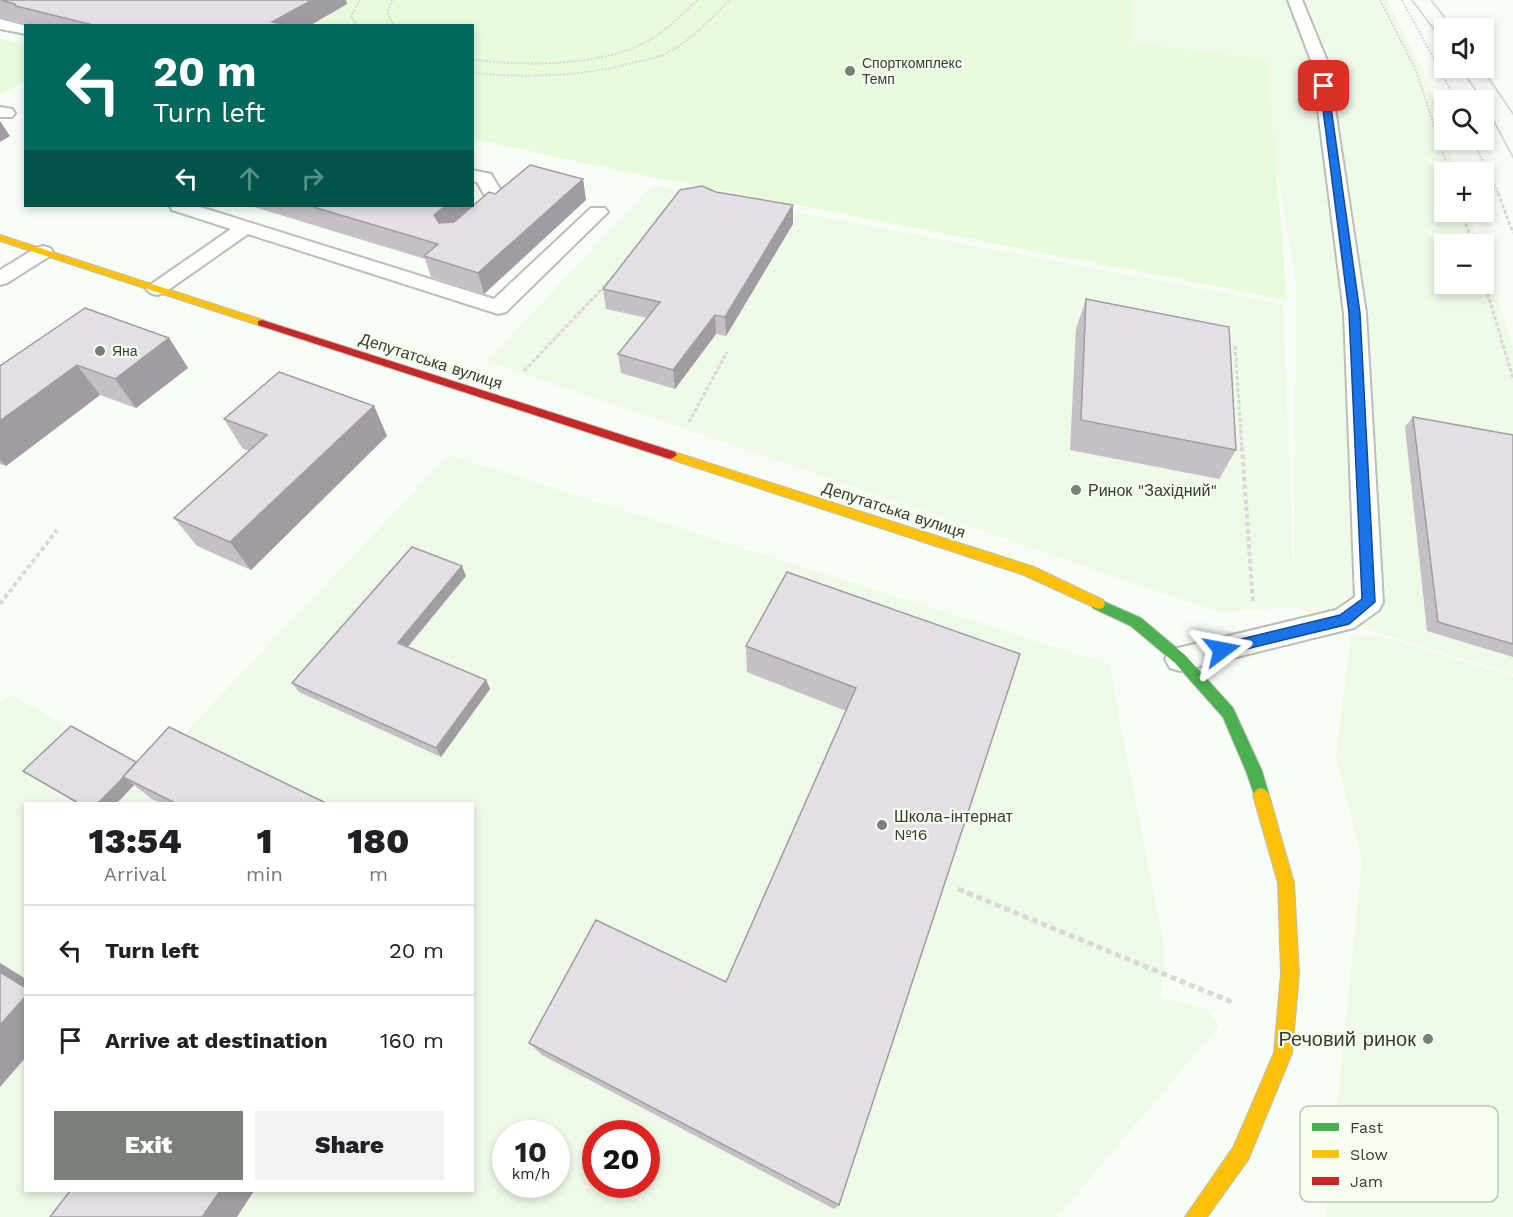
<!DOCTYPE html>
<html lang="en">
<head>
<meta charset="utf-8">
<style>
  :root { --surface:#fff; --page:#f2f2f2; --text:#202124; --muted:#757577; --line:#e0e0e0; --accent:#7a7f77 }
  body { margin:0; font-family:"Work Sans",sans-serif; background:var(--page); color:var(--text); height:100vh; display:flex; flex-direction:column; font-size:22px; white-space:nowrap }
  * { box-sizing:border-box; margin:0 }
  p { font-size:20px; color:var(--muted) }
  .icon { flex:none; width:33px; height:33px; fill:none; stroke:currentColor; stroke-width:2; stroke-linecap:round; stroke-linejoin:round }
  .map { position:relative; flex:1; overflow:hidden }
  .drawer { position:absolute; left:24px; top:802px; width:450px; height:390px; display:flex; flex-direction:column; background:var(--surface); border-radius:0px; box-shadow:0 3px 9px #0003 }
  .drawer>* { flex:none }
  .hud { position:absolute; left:24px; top:24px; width:450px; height:183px; border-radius:0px; box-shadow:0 3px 9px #0003; background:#00695c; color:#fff; overflow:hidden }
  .tools { position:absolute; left:1434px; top:18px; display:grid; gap:12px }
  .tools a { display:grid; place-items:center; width:60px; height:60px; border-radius:0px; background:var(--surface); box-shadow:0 3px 9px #0003; font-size:30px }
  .speed { position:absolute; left:492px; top:1120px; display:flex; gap:12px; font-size:30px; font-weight:700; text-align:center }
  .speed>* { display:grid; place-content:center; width:78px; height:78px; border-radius:50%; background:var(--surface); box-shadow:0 3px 9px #0003; line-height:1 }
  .speed small { font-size:15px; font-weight:400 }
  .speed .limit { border:9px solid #d22; background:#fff; color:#111 }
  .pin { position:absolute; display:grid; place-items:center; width:51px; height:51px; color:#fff; margin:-26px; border-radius:12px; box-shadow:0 3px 9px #0006 }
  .me { position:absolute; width:66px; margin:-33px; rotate:77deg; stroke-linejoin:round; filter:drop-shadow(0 0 4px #0008) }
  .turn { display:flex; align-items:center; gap:21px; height:126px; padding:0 30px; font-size:27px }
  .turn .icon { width:78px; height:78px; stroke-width:2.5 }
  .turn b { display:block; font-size:42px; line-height:51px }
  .lanes { display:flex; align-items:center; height:57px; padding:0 30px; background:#0003; justify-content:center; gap:30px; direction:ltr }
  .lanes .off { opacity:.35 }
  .eta { display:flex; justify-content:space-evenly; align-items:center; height:102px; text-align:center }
  .eta b { font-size:36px; font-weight:800; line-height:42px }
  .primary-button { display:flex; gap:12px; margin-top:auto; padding:12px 30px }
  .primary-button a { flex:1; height:69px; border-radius:0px; background:var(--accent); color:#fff; font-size:24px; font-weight:800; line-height:69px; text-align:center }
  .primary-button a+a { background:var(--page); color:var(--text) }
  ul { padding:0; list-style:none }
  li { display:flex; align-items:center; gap:18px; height:90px; padding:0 30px; border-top:2px solid var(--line) }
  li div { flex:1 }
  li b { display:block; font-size:22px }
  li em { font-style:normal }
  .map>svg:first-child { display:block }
  .built { fill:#eef9e8; fill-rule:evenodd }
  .green { fill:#e8fadc }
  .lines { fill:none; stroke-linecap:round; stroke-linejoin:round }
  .lane-casing { stroke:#b9beb7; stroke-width:4 }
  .fast-casing { stroke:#b9beb7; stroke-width:2 }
  .slow-casing { stroke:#b9beb7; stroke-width:2 }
  .jam-casing { stroke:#b9beb7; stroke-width:2 }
  .path-far3 { stroke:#d8d9d6; stroke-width:2; stroke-dasharray:2 1.5; stroke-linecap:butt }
  .path-far2 { stroke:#d8d9d6; stroke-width:3; stroke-dasharray:4 2; stroke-linecap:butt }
  .path-far1 { stroke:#d8d9d6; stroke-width:4; stroke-dasharray:4.5 3; stroke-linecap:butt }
  .path { stroke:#d8d9d6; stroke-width:5; stroke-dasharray:6 4; stroke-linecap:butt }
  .lane { fill:#fefffd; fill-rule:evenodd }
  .fast { fill:#4caf50; fill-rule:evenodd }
  .slow { fill:#ffc107; fill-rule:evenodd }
  .jam { fill:#c62828; fill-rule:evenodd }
  .rail { stroke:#d8d9d6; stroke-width:2 }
  .wall { fill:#c4c0c6 }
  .shaded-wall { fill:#a09ca1 }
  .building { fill:#e4dfe6; stroke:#a09ca1; stroke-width:1.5 }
  .route { fill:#1a73e8; stroke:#114b97; stroke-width:1.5 }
  .poi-dot { fill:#7a7f77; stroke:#f6fff0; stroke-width:2 }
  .labels { text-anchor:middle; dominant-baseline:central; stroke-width:4.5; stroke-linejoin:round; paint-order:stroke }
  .far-poi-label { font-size:14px; fill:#373b34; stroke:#f6fff0; text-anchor:start }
  .street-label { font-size:16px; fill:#373b34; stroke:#f6fff0 }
  .poi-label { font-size:16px; fill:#373b34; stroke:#f6fff0; text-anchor:start }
  .near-poi-label { font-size:20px; fill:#373b34; stroke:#f6fff0; text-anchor:end }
  .key { fill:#f6fff0; stroke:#bdc4b8; stroke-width:1.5 }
  .key-label { font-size:16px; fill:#373b34 }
</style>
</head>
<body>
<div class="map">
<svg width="1513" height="1217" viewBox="0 0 1513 1217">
  <rect width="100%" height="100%" fill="#f7fcf4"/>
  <path class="built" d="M1133,0H1387L1424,71L1456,172H1444V212H1468L1479,244H1444V284H1484V258L1513,348V674L1294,607L1218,612L487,361L653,185L1283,304L1294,585L1296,282L1271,135L1129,42Z
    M449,455L1109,664L1165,952L1161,998L1206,1009L1219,1026L1057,1217H0V704L10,695L149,771ZM26,804H472V1191H26ZM506,1134H556V1185H506ZM596,1134H646V1185H596Z
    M1351,636H1380L1513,676V1217H1326L1362,861L1336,755Z"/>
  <path class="green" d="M198,0H1133L1130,42L1267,60L1287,300L626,172L473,139L472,26L300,25Z
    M0,38L26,45L25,81L0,95Z"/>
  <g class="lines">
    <defs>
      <path id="lane" d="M1288,0H1302L1328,63L1366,313L1383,602L1379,610L1354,628L1180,671L1170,668L1165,659L1170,650L1336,610L1355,597L1344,313L1312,63Z
        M0,19L26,26V34L0,29Z
        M0,107L12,109L15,113L12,117H0Z
        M472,170L491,174L506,199C497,211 480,227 465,223L462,219L486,198L477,182L472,181Z
        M170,206H197L494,299L591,208H605L608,212L506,312L498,314L248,234L164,293L157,295L150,293L146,289L150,285L231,229L172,210Z
        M43,246L50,248L53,252L50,256L7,283L0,285V270L36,248Z"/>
      <path id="fast" d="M1098,599L1141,618L1185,655L1233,708L1262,771L1269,795L1266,800L1261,802L1256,800L1246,771L1223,717L1175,663L1131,626L1093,608L1091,604L1093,600Z"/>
      <path id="slow" d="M0,235L266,321L267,323L266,325H258L0,241Z
        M671,451L1034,567L1103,600L1105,604L1103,608L1098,609L1024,575L667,458L665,455L667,452Z
        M1261,788L1266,790L1269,795L1294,883L1299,974L1292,1053L1248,1160L1207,1217H1185L1234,1146L1274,1053L1281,974L1278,883L1253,795L1256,790Z"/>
      <path id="jam" d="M262,320L675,452L677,455L671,459L667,458L258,325V321Z"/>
    </defs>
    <use href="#lane" class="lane-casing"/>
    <use href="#fast" class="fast-casing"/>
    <use href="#slow" class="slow-casing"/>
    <use href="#jam" class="jam-casing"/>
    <path class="path-far3" d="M392,0L387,13L395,26
      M1380,0L1416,70L1449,172
      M1402,0L1456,100
      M357,26L351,16L360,0
      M472,59C525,67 610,67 656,36C671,26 684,12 698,0
      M472,73C527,78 582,77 636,62C646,60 657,58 667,53C691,41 711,18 730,0
      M1473,140L1499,195"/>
    <path class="path-far2" d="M1498,193L1513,233
      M1462,212L1472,244
      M1484,282L1513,378
      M1235,346L1242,449
      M524,371L614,276
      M689,422L727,352"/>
    <path class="path-far1" d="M1242,447L1253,603
      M0,604L57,530"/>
    <path class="path" d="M958,889L1234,1003"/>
    <use href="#lane" class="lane"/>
    <use href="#fast" class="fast"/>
    <use href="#slow" class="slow"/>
    <use href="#jam" class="jam"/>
    <path class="rail" d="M1412,0L1444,43
      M1431,0L1453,28
      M1461,68L1482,100
      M1482,68L1513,114
      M1484,103L1513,157"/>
  </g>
  <path class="wall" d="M0,0L347,4L309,26H28L27,24L0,17Z
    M583,179L586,200L484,294L431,277L425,259L251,206H472V207L495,194Z
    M716,192L793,205V224L726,336L716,334L675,389L621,373L618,354L647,318L606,309L603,289Z
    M1086,299L1236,450L1219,479L1070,450L1076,329Z
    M169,338L188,368L136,408L100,395L6,466L0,464V366Z
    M374,406L387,436L251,570L197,546L174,518L249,451L242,448L224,419Z
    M1413,417L1513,435V657L1427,631L1405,427Z
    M466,576L408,647L486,680L490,689L441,757L299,692L292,683Z
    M746,646L1020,654L839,1205L834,1209L542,1055L529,1043L726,982L846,711L747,672Z
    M136,762L328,804H162L152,799L134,785L116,804H78L23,771Z"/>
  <path class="shaded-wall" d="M312,0H346L347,4L309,26H274L272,22Z
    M0,121L10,136L0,142Z
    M583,179L586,200L484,294L478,273Z
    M793,205V224L726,336L725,317Z
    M445,206H472V207L440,236L434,215Z
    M715,315L716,334L675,389L673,370Z
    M169,338L188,368L136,408L115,379Z
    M77,365L100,395L6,466L0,460V421Z
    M374,406L387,436L251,570L230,542Z
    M462,566L466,576L403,652L398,643Z
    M486,680L490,689L441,757L436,748Z
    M124,777L134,785L116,804H97Z
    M0,963L26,979V988L0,972Z
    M26,996V1057L0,1087V1025Z
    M220,1191H254L237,1217H202Z"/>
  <path class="building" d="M1,0H312L272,22L287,25L286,26H97L16,6L15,4Z
    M530,165L583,179L478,273L424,256L438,244L310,206H445L434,215L439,223L454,222L489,192L495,194Z
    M702,186L716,192L793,205L725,317L715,315L673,370L618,354L660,302L603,289L680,190Z
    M1086,299L1229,327L1236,450L1081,420Z
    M85,308L169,338L115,379L77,365L0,421V366Z
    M279,372L374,406L230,542L174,518L267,435L224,419Z
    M1413,417L1513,435V644L1438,622Z
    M412,547L462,566L398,643L486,680L436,748L292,683Z
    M787,572L1020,654L839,1205L529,1043L596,920L726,982L856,688L746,646Z
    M71,726L136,762L123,777H124L97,804H80L23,771Z
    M169,727L328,804H177L123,777Z
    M0,972L26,988V996L0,1025Z
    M70,1191H220L202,1217H50Z"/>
  <path class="route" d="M1324,84L1328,86L1360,313L1375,602L1349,624L1222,655L1217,654L1215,650L1217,645L1340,615L1362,599L1349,313L1320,86Z"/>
  <g class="poi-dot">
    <circle cx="850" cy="71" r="6"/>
    <circle cx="100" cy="351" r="6"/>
    <circle cx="1076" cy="490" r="6"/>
    <circle cx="882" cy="825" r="6"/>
    <circle cx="1428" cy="1039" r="6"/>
  </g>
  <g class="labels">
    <g class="far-poi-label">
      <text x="862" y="63">Спорткомплекс<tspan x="862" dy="16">Темп</tspan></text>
      <text x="112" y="351">Яна</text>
    </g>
    <g class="street-label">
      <text transform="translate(431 361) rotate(18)">Депутатська вулиця</text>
      <text transform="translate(894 510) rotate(18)">Депутатська вулиця</text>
    </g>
    <g class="poi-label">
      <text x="1088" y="490">Ринок "Західний"</text>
      <text x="894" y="816">Школа-інтернат<tspan x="894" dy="18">№16</tspan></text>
    </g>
    <g class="near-poi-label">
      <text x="1416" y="1039">Речовий ринок</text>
    </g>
  </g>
  <rect x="1300" y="1106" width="198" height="96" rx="9" class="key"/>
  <rect x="1312" y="1123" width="27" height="8" fill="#4caf50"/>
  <rect x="1312" y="1150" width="27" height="8" fill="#ffc107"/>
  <rect x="1312" y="1177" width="27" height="8" fill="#c62828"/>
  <g class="key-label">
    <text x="1350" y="1133">Fast</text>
    <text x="1350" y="1160">Slow</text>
    <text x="1350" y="1187">Jam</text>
  </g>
</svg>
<div class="tools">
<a><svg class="icon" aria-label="sound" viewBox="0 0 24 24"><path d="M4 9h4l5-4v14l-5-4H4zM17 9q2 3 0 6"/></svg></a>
<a><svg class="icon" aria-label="search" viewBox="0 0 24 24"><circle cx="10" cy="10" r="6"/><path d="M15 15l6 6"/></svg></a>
<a>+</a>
<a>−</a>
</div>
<div class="speed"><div>10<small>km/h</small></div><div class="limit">20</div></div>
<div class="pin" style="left:1324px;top:86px;background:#d93025"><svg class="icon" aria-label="arrive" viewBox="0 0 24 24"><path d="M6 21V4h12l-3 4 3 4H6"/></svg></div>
<svg class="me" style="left:1222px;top:650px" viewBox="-20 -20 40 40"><path d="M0-17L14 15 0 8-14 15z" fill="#1a73e8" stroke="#fff" stroke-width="4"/></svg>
<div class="hud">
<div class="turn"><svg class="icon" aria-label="left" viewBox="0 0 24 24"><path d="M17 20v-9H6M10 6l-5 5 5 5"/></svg><div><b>20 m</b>Turn left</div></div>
<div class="lanes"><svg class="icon" aria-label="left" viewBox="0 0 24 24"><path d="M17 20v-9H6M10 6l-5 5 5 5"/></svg><svg class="icon off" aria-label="ahead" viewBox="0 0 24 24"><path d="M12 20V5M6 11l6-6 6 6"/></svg><svg class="icon off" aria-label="right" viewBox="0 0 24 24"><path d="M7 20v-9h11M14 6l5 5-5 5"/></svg></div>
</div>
<section class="drawer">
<div class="eta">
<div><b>13:54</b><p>Arrival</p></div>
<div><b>1</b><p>min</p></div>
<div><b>180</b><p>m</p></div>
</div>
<ul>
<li><svg class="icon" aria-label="left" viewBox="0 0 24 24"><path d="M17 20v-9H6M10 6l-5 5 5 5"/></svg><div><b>Turn left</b></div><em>20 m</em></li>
<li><svg class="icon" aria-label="arrive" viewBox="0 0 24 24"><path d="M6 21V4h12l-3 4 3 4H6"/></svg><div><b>Arrive at destination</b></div><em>160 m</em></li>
</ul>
<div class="primary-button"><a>Exit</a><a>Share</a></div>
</section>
</div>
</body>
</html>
